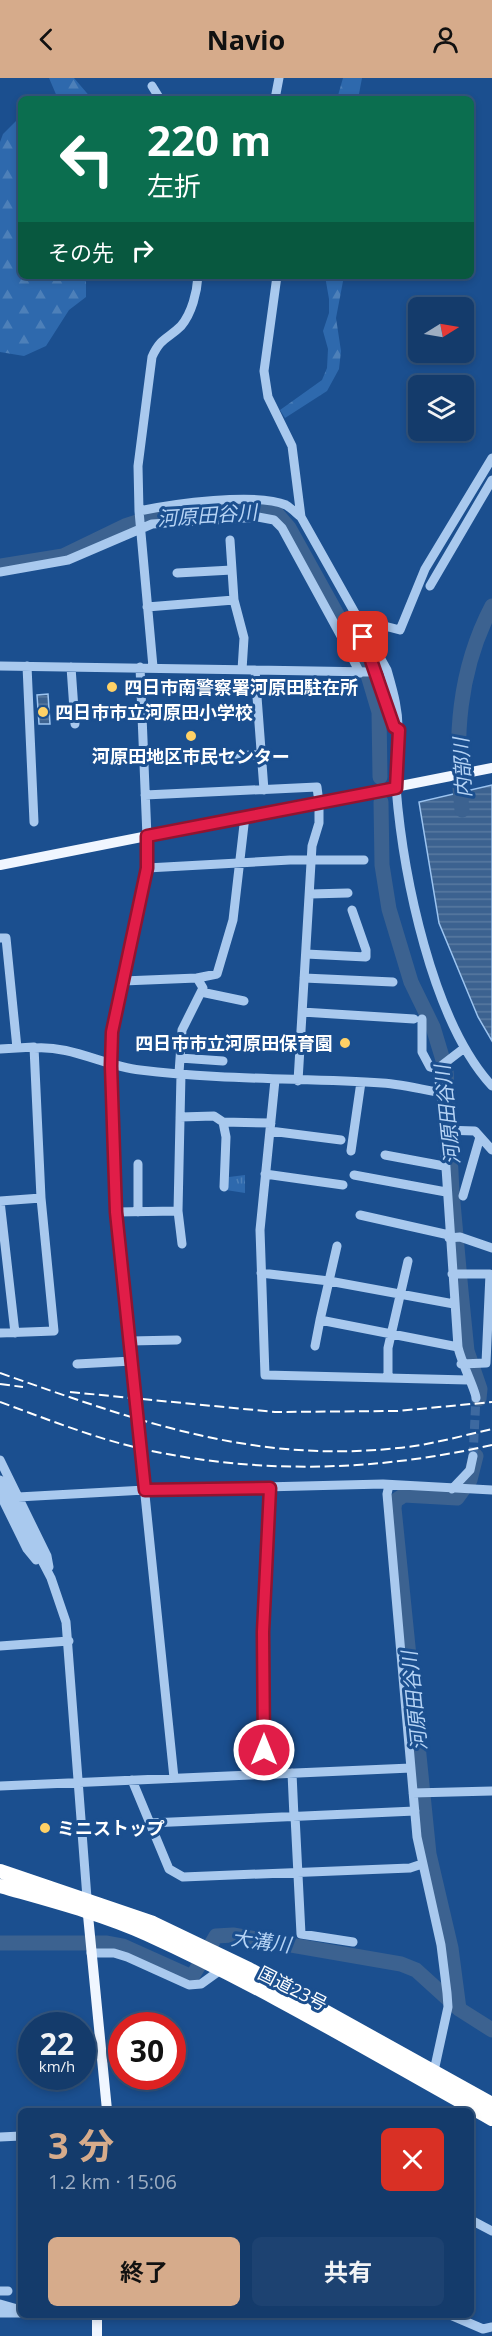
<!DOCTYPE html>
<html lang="ja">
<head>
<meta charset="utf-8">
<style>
  :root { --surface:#143b6b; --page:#1d4271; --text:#f1f3f6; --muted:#9dadc1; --line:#33557e; --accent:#d6ab8b }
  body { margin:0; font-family:"Open Sans","Noto Sans JP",sans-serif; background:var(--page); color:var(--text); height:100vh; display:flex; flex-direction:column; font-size:22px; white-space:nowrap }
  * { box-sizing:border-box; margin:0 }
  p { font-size:20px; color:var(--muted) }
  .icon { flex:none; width:33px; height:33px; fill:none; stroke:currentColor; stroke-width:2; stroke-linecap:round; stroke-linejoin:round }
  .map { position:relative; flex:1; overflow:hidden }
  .sheet { position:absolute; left:18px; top:2030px; width:456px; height:210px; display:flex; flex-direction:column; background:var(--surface); border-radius:9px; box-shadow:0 3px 9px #0003,0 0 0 2px var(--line) }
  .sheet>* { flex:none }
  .top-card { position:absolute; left:18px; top:18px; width:456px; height:183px; border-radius:9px; box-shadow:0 3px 9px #0003,0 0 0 2px var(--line); background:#0b6e4f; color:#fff; overflow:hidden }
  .needle { width:39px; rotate:79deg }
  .controls { position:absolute; left:408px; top:219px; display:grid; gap:12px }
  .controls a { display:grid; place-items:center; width:66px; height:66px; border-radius:9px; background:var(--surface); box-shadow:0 3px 9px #0003,0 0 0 2px var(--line); font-size:30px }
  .speed { position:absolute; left:18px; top:1934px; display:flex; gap:12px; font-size:30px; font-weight:700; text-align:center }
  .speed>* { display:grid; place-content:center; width:78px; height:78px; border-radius:50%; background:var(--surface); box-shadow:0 3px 9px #0003,0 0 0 2px var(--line); line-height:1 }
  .speed small { font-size:15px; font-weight:400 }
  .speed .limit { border:9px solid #d22; background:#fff; color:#111 }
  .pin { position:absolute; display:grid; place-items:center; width:51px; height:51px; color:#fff; margin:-26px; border-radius:12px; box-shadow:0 3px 9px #0006 }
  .me { position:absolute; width:66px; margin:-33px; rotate:0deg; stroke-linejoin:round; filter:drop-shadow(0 0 4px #0008) }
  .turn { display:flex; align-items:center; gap:21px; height:126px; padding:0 30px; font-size:27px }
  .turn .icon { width:78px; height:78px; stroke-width:2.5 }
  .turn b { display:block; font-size:42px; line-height:51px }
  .then { display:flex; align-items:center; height:57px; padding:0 30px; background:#0003; gap:12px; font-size:22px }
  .round { display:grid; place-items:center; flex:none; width:63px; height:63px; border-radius:9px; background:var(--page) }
  .summary { display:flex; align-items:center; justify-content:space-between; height:102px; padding:0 30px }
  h1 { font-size:36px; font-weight:700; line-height:45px; color:var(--accent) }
  .action { display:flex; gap:12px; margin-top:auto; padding:12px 30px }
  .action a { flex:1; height:69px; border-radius:9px; background:var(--accent); color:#111; font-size:24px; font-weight:700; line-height:69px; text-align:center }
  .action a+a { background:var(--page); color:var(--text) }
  header { display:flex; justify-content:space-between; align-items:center; height:78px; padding:0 30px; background:var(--accent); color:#111; font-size:27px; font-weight:700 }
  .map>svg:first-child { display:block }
  .grass { fill:url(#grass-tufts) }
  .forest { fill:url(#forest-firs) }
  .water { fill:url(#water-rules); stroke:#9cc4f0; stroke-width:1.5 }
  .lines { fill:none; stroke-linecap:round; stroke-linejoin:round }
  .river { stroke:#3c6290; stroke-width:15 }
  .minor-tunnel { stroke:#3d69a0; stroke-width:9; stroke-dasharray:9 4.5; stroke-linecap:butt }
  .minor { stroke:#a9c9ee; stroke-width:9 }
  .major { stroke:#f0f6ff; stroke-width:10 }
  .highway { stroke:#fff; stroke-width:14 }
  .rail { stroke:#fff; stroke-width:2; stroke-dasharray:10 4.5; stroke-linecap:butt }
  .route-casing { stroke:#92132f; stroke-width:15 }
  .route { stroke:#e11d48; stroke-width:10 }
  .poi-dot { fill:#ffd166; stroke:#1b4f8f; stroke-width:2 }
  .labels { text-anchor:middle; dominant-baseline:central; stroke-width:6; stroke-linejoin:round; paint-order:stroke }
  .poi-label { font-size:18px; font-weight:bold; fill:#fff; stroke:#1b4f8f; text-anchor:start }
  .street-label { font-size:18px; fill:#fff; stroke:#1b4f8f }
  .water-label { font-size:20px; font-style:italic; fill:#b5d3f5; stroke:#1b4f8f }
</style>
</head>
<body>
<header><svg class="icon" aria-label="back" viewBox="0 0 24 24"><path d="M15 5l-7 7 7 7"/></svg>Navio<svg class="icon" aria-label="person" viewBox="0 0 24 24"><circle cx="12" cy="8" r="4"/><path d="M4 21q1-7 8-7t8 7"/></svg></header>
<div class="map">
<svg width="492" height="2258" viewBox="0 0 492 2258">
  <defs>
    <pattern id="grass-tufts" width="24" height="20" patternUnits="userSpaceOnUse" patternTransform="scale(1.5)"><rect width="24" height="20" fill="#2e69ad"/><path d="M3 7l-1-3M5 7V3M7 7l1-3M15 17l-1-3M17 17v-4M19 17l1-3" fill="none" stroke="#4d80b9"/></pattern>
    <pattern id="forest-firs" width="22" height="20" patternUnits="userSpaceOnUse" patternTransform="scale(1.5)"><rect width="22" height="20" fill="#2e69ad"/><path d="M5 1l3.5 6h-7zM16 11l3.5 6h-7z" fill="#4d80b9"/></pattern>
    <pattern id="water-rules" width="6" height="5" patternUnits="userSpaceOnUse" patternTransform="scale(1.5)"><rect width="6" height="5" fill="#3c6290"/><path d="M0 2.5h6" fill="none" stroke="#597aa1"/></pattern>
  </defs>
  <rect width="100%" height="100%" fill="#1b4f8f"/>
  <path class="grass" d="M245,1097V1115L226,1112L229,1099Z"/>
  <path class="forest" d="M49,0H74L92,21H58Z
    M343,0H362L358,21H337Z
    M17,42H21V198H86V219L69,232L46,268L24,278L0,274V64L3,56Z
    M325,198H344L336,240L341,273L339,291L327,313L285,340L280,332L322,302L327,290L328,271L323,253L329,235V221Z"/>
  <path class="water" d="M48,616L50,646H39L37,617Z
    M492,707V963L478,939L439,845L419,724Z"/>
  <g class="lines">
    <path class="river" d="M0,488L63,478L125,448L156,438L261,432L277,436L289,450L365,587L379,634L380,699
      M381,724L382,787L389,831L411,904L433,949L446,992L452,1114L461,1213L467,1273L480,1311L479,1321
      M462,732C454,661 458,593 492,528
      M0,1865H107L123,1868L192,1899L216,1858L233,1857L401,1886L416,1892L459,1931L492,1952
      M459,1931L451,1870L429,1776L394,1430L395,1423L404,1417L457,1420L470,1402L476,1378"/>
    <path class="minor-tunnel" d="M473,1378L476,1320"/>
    <path class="minor" d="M152,8L160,21
      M275,21L279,0
      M277,198L264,293L268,319L292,368L301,439L387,592C393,613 399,633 398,655C398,673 394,691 396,709C403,797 432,943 492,1008
      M139,433C172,426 256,414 286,427C291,430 296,435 301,439
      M230,462L234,522L244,560L242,592
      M0,494L68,482L152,446L258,439L274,442L282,450L341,558L365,543L400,552L425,491L492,380
      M177,495L232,492
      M430,508L492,402
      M147,529L234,522
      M362,550L374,594L395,650
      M341,558L360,595
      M0,588L374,594
      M27,588L34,744
      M71,589L75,646
      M140,589L148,783L112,954L116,1134L174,1700
      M153,589L139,433L138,388L152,279C161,259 168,261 181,248C192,235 197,214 198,198
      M255,592L264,712
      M212,680L262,676
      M145,717L317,709L318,717
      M147,790L290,782H364
      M310,816L348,815
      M0,860H6L17,970
      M306,876L366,879V872L352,832
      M197,900L217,896L233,842L245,738
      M304,900L393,904
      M123,903L197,900L203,910L182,952L179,995
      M201,914L244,923
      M302,934L414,941
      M422,941V974L430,989L437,991
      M34,970C71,967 104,988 140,992C221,1002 302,1000 382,1005C401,1006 421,1011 441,1015
      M0,971L34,969L41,1120L54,1253L0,1255
      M463,971L437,991L441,1015L458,1269C461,1284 476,1313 476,1320
      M180,980L223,983
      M181,996L178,1133L182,1166
      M275,1002L260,1152L265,1297L468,1302
      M298,1003L312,768L319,745V731
      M180,1039L214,1038L223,1044L226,1059L224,1109
      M223,1044L271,1045
      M443,1052L475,1053L492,1072
      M270,1053L341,1062
      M351,1073L361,1004
      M385,1077L444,1088
      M138,1086V1134
      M265,1096L343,1107
      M354,1097L446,1114
      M463,1118L480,1059
      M0,1123L15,1255
      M0,1123L41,1120
      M116,1134L178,1133
      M360,1137L449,1157
      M449,1160L460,1159L492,1170
      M261,1195L329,1203L454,1226
      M452,1196H490L486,1285L461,1286
      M320,1242L337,1168
      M130,1263L177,1262
      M315,1268L320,1242L458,1269
      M77,1286L132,1283
      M388,1299V1270L408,1183
      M0,1382L47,1478L49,1489
      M0,1402L51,1500L66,1544L87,1820
      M389,1407L387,1416L417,1759L441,1867L447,1915L448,1929L434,1993
      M452,1411L470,1392L473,1378
      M0,1416L27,1471L36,1482
      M18,1419L145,1412L383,1406L492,1412
      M0,1568L69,1563
      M292,1695L294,1739
      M264,1696L263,1554L270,1410
      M132,1702L169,1791L183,1799L410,1790L422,1786
      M0,1708L411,1690
      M413,1715L492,1713
      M295,1738L301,1856L353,1864
      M150,1745L415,1733
      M91,1875H114L127,1879L189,1907L201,1906L219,1893
      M0,2059L21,2058
      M471,2142L492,2153
      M0,2213H8
      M0,2226L21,2232
      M0,2235H21
      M448,2236L483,2251L492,2249"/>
    <path class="major" d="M0,787L492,690
      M87,1827L107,2032
      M97,2258V2236"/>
    <path class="highway" d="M0,1793L153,1845L249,1891L492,2026
      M0,1808C49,1822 100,1835 147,1856C266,1910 378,1978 492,2041"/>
    <path class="rail" d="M0,1295C135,1342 252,1386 398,1370C430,1367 461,1358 492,1351
      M0,1306L23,1309
      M70,1314L275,1334L398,1333L492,1324
      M0,1324C44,1340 89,1358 134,1369C253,1397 374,1394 492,1367"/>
  </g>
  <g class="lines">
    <defs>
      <path id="route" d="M264,1672L263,1554L270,1410L145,1412L116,1134L111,988L112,954L147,790V758L396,710L399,652L394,649L363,559"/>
    </defs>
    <use href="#route" class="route-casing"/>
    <use href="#route" class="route"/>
  </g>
  <g class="poi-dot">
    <circle cx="112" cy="609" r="6"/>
    <circle cx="43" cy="634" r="6"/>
    <circle cx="191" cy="658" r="6"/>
    <circle cx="345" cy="965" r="6"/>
    <circle cx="45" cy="1750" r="6"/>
  </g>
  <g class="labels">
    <g class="poi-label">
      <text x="124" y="609">四日市南警察署河原田駐在所</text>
      <text x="55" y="634">四日市市立河原田小学校</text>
      <text x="191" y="678" text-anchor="middle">河原田地区市民センター</text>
      <text x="333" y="965" text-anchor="end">四日市市立河原田保育園</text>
      <text x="57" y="1750">ミニストップ</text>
    </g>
    <g class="street-label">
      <text transform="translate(293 1910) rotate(27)">国道23号</text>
    </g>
    <g class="water-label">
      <text transform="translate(207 437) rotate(-4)">河原田谷川</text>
      <text transform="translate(462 690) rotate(-93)">内部川</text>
      <text transform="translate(447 1037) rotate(-96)">河原田谷川</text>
      <text transform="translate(414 1623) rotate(-96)">河原田谷川</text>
      <text transform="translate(261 1863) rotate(7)">大溝川</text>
    </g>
  </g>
</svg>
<div class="controls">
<a><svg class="needle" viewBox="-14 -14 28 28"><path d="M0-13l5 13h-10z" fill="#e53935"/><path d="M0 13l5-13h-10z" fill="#9dadc1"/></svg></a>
<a><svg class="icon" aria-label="layers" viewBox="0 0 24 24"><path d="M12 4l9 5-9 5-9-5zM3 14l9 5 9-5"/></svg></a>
</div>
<div class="speed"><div>22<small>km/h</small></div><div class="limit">30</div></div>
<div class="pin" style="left:363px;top:559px;background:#d93025"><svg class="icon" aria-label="arrive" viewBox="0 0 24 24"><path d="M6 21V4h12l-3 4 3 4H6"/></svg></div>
<svg class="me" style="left:264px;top:1672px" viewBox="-20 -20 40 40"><circle r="17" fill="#e11d48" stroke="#fff" stroke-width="3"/><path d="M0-11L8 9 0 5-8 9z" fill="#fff"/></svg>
<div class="top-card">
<div class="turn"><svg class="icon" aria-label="left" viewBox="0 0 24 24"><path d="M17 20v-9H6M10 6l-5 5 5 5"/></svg><div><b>220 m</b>左折</div></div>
<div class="then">その先<svg class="icon" aria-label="right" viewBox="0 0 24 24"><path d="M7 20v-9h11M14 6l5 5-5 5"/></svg></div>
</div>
<section class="sheet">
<div class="summary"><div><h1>3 分</h1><p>1.2 km · 15:06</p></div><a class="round" style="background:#d93025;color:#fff"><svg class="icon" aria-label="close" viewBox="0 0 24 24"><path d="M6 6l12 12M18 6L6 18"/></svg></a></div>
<div class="action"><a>終了</a><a>共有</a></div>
</section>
</div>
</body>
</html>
